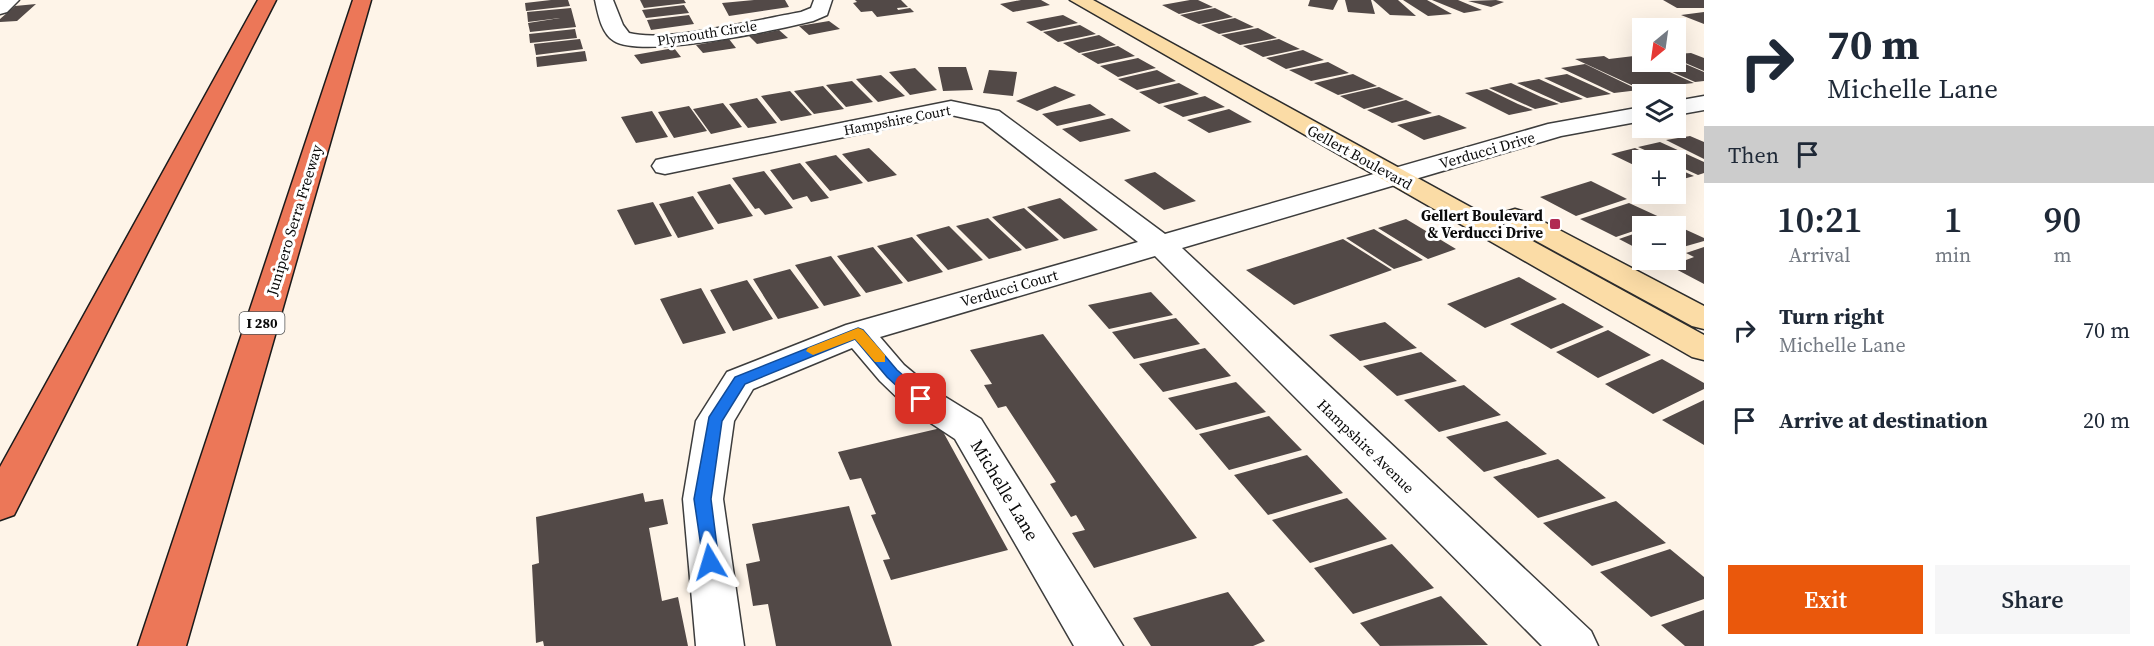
<!DOCTYPE html>
<html lang="en">
<head>
<meta charset="utf-8">
<style>
  :root { --surface:#fff; --page:#f6f6f7; --text:#1f2937; --muted:#747a83; --accent:#ea580c }
  body { margin:0; font-family:"Source Serif 4",serif; background:var(--page); color:var(--text); height:100vh; display:flex; flex-direction:column; font-size:22px; white-space:nowrap }
  * { box-sizing:border-box; margin:0 }
  p { font-size:20px; color:var(--muted) }
  .icon { flex:none; width:33px; height:33px; fill:none; stroke:currentColor; stroke-width:2; stroke-linecap:round; stroke-linejoin:round }
  .map { position:relative; flex:1; overflow:hidden }
  .side { display:flex; flex-direction:column; background:var(--surface); width:450px }
  .side>* { flex:none }
  .top-card { background:#fff; color:var(--text); overflow:hidden }
  .needle { width:39px; rotate:209deg }
  .fabs { position:absolute; left:1632px; top:18px; display:grid; gap:12px }
  .fabs a { display:grid; place-items:center; width:54px; height:54px; border-radius:0px; background:var(--surface); box-shadow:0 6px 24px #0002; font-size:30px }
  .pin { position:absolute; display:grid; place-items:center; width:51px; height:51px; color:#fff; margin:-26px; border-radius:12px; box-shadow:0 3px 9px #0006 }
  .me { position:absolute; width:66px; margin:-33px; rotate:353deg; stroke-linejoin:round; filter:drop-shadow(0 0 4px #0008) }
  .turn { display:flex; align-items:center; gap:21px; height:126px; padding:0 24px; font-size:27px }
  .turn .icon { width:78px; height:78px; stroke-width:2.5 }
  .turn b { display:block; font-size:42px; line-height:51px }
  .then { display:flex; align-items:center; height:57px; padding:0 24px; background:#0003; gap:12px; font-size:22px }
  .eta { display:flex; justify-content:space-evenly; align-items:center; height:102px; text-align:center }
  .eta b { font-size:36px; font-weight:600; line-height:42px }
  .primary-button { display:flex; gap:12px; margin-top:auto; padding:12px 24px }
  .primary-button a { flex:1; height:69px; border-radius:0px; background:var(--accent); color:#fff; font-size:24px; font-weight:600; line-height:69px; text-align:center }
  .primary-button a+a { background:var(--page); color:var(--text) }
  ul { padding:0; list-style:none }
  li { display:flex; align-items:center; gap:18px; height:90px; padding:0 24px }
  li div { flex:1 }
  li b { display:block; font-size:22px }
  li em { font-style:normal }
  main { display:flex; flex:1; min-height:0 }
  .map>svg:first-child { display:block }
  .building { fill:#524947 }
  .lines { fill:none; stroke-linecap:round; stroke-linejoin:round }
  .minor-casing { stroke:#3d3d3d; stroke-width:3 }
  .secondary-casing { stroke:#2c2c2c; stroke-width:3 }
  .motorway-casing { stroke:#1b1b1b; stroke-width:3 }
  .minor { fill:#fff; fill-rule:evenodd }
  .secondary { fill:#fbdca6; fill-rule:evenodd }
  .motorway { fill:#ec7758; fill-rule:evenodd }
  .route { fill:#1a73e8; stroke:#114b97; stroke-width:1.5 }
  .slow { fill:#f59e0b }
  .poi-dot { fill:#b12b52; stroke:#fff; stroke-width:2 }
  .labels { text-anchor:middle; dominant-baseline:central; stroke-width:6; stroke-linejoin:round; paint-order:stroke }
  .far-street-label { font-size:14px; fill:#0a0a0a; stroke:#fff }
  .shield { fill:#fff; stroke:#545454; stroke-width:1.5 }
  .shield-label { font-size:14px; font-weight:bold; fill:#0a0a0a }
  .street-label { font-size:15px; fill:#0a0a0a; stroke:#fff }
  .poi-label { font-size:15px; font-weight:bold; fill:#0a0a0a; stroke:#fff; text-anchor:end }
  .near-street-label { font-size:18px; fill:#0a0a0a; stroke:#fff }
</style>
</head>
<body>
<main>
<div class="map">
<svg width="1704" height="646" viewBox="0 0 1704 646">
  <rect width="100%" height="100%" fill="#fef4e8"/>
  <path class="building" d="M551,0H568L570,6L526,11L525,3Z
    M640,0H684L686,3L644,8Z
    M754,0H785L789,7L729,16L722,3Z
    M855,0H901L908,7L897,8L898,10L910,8L914,12L877,17L872,11L861,12L853,3L857,2Z
    M1021,0H1041L1050,5L1013,12L1000,4Z
    M1190,0H1198L1213,7L1179,14L1162,5Z
    M1310,0H1338L1333,10L1308,6Z
    M1345,0H1371L1375,14L1348,12Z
    M1373,0H1398L1416,16L1390,15Z
    M1403,0H1427L1452,14L1428,16Z
    M1432,0H1458L1482,10L1464,13Z
    M1496,0L1504,2L1491,7L1468,1Z
    M1663,0H1704V8H1677Z
    M36,4L17,21L0,22V19L15,6Z
    M684,5L689,13L646,18L642,10Z
    M571,8L576,27L530,32L528,23L560,18L528,22L527,12Z
    M1215,8L1233,17L1199,24L1180,15Z
    M1704,12V24L1681,15Z
    M689,15L694,24L651,30L647,20Z
    M1063,15L1078,23L1041,31L1026,22Z
    M1235,18L1254,27L1219,34L1201,25Z
    M829,21L840,29L809,35L799,26Z
    M1080,25L1096,34L1058,42L1043,32Z
    M1258,28L1277,38L1240,45L1221,35Z
    M575,29L577,38L530,43L529,34Z
    M779,30L788,38L757,44L749,36Z
    M1099,35L1116,45L1079,53L1063,43Z
    M580,39L583,49L536,55L534,44Z
    M729,39L736,48L703,53L696,45Z
    M1279,39L1300,49L1263,57L1243,46Z
    M1118,46L1135,56L1098,64L1081,54Z
    M674,48L681,57L641,64L634,55Z
    M1303,50L1324,60L1286,69L1266,58Z
    M585,51L587,61L537,67L536,57Z
    M1691,53L1704,58V71L1676,59V54Z
    M1604,56L1609,59L1634,56L1694,83L1640,89L1575,59Z
    M1138,58L1156,68L1118,77L1100,66Z
    M1676,60L1704,72V81L1695,82L1650,62Z
    M1328,62L1349,73L1311,81L1289,70Z
    M1585,64L1639,90L1614,93L1561,68Z
    M938,67H966L973,90L943,91Z
    M915,68L937,90L910,95L889,72Z
    M989,70L1017,72L1013,96L983,93Z
    M1157,70L1176,81L1137,90L1118,79Z
    M1353,74L1377,86L1338,95L1314,83Z
    M1567,74L1611,94L1587,98L1544,78Z
    M881,75L905,96L878,102L856,79Z
    M1539,79L1583,99L1561,103L1517,83Z
    M852,81L873,102L846,107L826,85Z
    M1179,83L1199,94L1159,104L1139,92Z
    M1511,83L1541,97L1559,104L1535,109L1489,88Z
    M823,86L844,109L814,114L794,91Z
    M1055,86L1076,95L1037,111L1016,101Z
    M1379,87L1404,99L1364,109L1340,96Z
    M1487,89L1518,104L1533,110L1509,115L1465,93Z
    M790,91L812,115L781,121L761,96Z
    M1205,96L1225,107L1183,117L1163,106Z
    M757,98L777,123L748,128L729,104Z
    M1406,100L1432,113L1392,123L1367,110Z
    M723,103L742,127L711,134L693,109Z
    M1090,104L1106,115L1057,126L1042,114Z
    M689,106L707,131L674,138L658,112Z
    M1229,109L1252,122L1209,133L1187,120Z
    M652,111L668,137L636,143L621,117Z
    M1439,115L1467,128L1424,140L1397,125Z
    M1112,118L1131,131L1080,142L1062,129Z
    M1690,136L1704,142V159L1666,140Z
    M1660,142L1704,162V173L1698,175L1676,165V160H1667L1638,147Z
    M869,148L897,175L868,182L842,154Z
    M1635,148L1660,160H1642V169L1611,154Z
    M836,155L863,183L830,191L805,162Z
    M800,163L829,198L811,202L807,196L793,200L770,170Z
    M1676,168L1694,176L1676,181Z
    M764,171L793,208L765,215L759,208L755,209L732,178Z
    M1155,172L1196,201L1164,210L1124,180Z
    M1591,181L1627,199L1576,216L1540,197Z
    M730,184L753,216L718,224L697,192Z
    M693,196L714,229L678,238L659,204Z
    M1060,198L1098,230L1064,239L1027,207Z
    M653,202L672,236L635,245L617,210Z
    M1629,203L1666,220L1616,237L1580,219Z
    M1024,208L1059,240L1026,249L992,217Z
    M988,218L1022,250L989,259L956,226Z
    M1406,219L1456,249L1428,259L1378,228Z
    M1669,222L1704,238V241L1676,249V226H1656Z
    M949,226L983,260L948,270L916,235Z
    M1374,229L1423,260L1394,269L1346,238Z
    M1642,231V251L1619,239Z
    M912,237L943,272L908,282L877,246Z
    M1343,239L1392,270L1294,305L1246,270Z
    M873,247L903,283L866,293L837,256Z
    M1704,247V284L1670,266L1694,257L1686,253Z
    M831,256L861,296L824,306L795,265Z
    M790,269L819,308L778,319L753,279Z
    M1519,277L1557,299L1485,328L1447,304Z
    M747,280L773,319L733,331L710,290Z
    M701,288L726,333L683,344L660,299Z
    M1151,292L1173,315L1109,329L1088,305Z
    M1563,303L1604,327L1551,349L1510,324Z
    M1176,318L1200,344L1134,359L1112,332Z
    M1385,322L1417,348L1360,361L1329,335Z
    M1608,330L1651,355L1598,378L1556,352Z
    M1043,334L1197,538L1094,568L1072,533L1085,530L1076,515L1071,517L1050,484L1056,482L1006,406L998,408L984,385L992,384L970,350Z
    M1205,348L1231,376L1163,392L1139,364Z
    M1421,352L1457,381L1397,396L1363,366Z
    M1662,359L1704,383V389L1653,414L1605,384Z
    M1236,382L1266,412L1196,430L1168,398Z
    M1464,385L1501,415L1439,432L1404,400Z
    M1704,400V445L1662,420Z
    M1269,416L1302,450L1229,470L1199,434Z
    M1507,421L1547,454L1484,472L1446,437Z
    M941,428L1008,550L891,580L883,560L890,559L871,515L876,514L861,478L850,480L838,452Z
    M1307,455L1343,493L1268,515L1234,475Z
    M1558,459L1606,498L1538,518L1493,477Z
    M643,493L645,502L663,499L668,524L649,528L662,601L678,597L688,646H544L543,641L536,643L532,565L539,563L536,517Z
    M1347,498L1387,539L1310,563L1272,520Z
    M1616,501L1666,543L1592,566L1543,523Z
    M849,506L892,646H776L768,604L753,606L746,564L760,561L752,524Z
    M1392,544L1434,588L1353,614L1314,568Z
    M1670,549L1704,577V599L1651,617L1600,572Z
    M1228,592L1265,641L1253,646H1151L1133,618Z
    M1441,596L1488,645L1380,646L1360,623Z
    M1704,610V646H1685L1661,625Z"/>
  <g class="lines">
    <defs>
      <path id="minor" d="M0,0H19L7,12L0,14Z
        M595,0H613L623,25L629,33C667,43 760,19 801,12L811,8L814,0H832L827,15L813,21C776,30 644,59 614,41C601,33 598,13 595,0Z
        M1704,96V110L1676,115V101Z
        M951,101L999,111L1165,234L1548,124L1642,107V121L1561,136L1182,248L1591,631L1598,646H1542L1155,256L880,337L904,365L934,390L981,419L1123,646H1074L955,439L908,408L880,381L852,348L753,389L734,421L723,499L744,646H696L683,499L696,421L727,372L846,325L1138,242L983,122L951,115L665,174L656,172L652,166L656,160L665,158Z"/>
      <path id="secondary" d="M1070,0H1093L1704,335V360L1692,357Z
        M1515,209L1525,212L1704,306V329L1692,326L1505,224L1501,218L1505,212Z"/>
      <path id="motorway" d="M258,0H276L14,515L0,520V467Z
        M353,0H371L186,646H138Z"/>
    </defs>
    <use href="#minor" class="minor-casing"/>
    <use href="#secondary" class="secondary-casing"/>
    <use href="#motorway" class="motorway-casing"/>
    <use href="#minor" class="minor"/>
    <use href="#secondary" class="secondary"/>
    <use href="#motorway" class="motorway"/>
  </g>
  <path class="route" d="M858,328L863,330L897,370L926,395L928,399L926,403H915L887,377L855,339L745,384L722,421L711,499L719,562L716,567L710,569L704,567L694,499L709,417L735,377Z"/>
  <path class="slow" d="M858,328L863,330L885,355V362H875L855,339L813,355L806,351L808,348Z"/>
  <rect class="poi-dot" x="1549" y="218" width="12" height="12" rx="3"/>
  <g class="labels">
    <g class="far-street-label">
      <text transform="translate(707 33) rotate(-9)">Plymouth Circle</text>
      <text transform="translate(897 120) rotate(-11)">Hampshire Court</text>
    </g>
    <rect class="shield" x="239.5" y="312" width="45" height="22" rx="4.5"/>
    <g class="shield-label">
      <text x="262" y="323">I 280</text>
    </g>
    <g class="street-label">
      <text transform="translate(1487 150) rotate(-16)">Verducci Drive</text>
      <text transform="translate(1360 157) rotate(29)">Gellert Boulevard</text>
      <text transform="translate(294 220) rotate(-73)">Junipero Serra Freeway</text>
      <text transform="translate(1009 288) rotate(-16)">Verducci Court</text>
      <text transform="translate(1366 446) rotate(44)">Hampshire Avenue</text>
    </g>
    <g class="poi-label">
      <text x="1543" y="215">Gellert Boulevard<tspan x="1543" dy="17">&amp; Verducci Drive</tspan></text>
    </g>
    <g class="near-street-label">
      <text transform="translate(1005 490) rotate(59)">Michelle Lane</text>
    </g>
  </g>
</svg>
<div class="fabs">
<a><svg class="needle" viewBox="-14 -14 28 28"><path d="M0-13l5 13h-10z" fill="#e53935"/><path d="M0 13l5-13h-10z" fill="#747a83"/></svg></a>
<a><svg class="icon" aria-label="layers" viewBox="0 0 24 24"><path d="M12 4l9 5-9 5-9-5zM3 14l9 5 9-5"/></svg></a>
<a>+</a>
<a>−</a>
</div>
<div class="pin" style="left:921px;top:399px;background:#d93025"><svg class="icon" aria-label="arrive" viewBox="0 0 24 24"><path d="M6 21V4h12l-3 4 3 4H6"/></svg></div>
<svg class="me" style="left:710px;top:562px" viewBox="-20 -20 40 40"><path d="M0-17L14 15 0 8-14 15z" fill="#1a73e8" stroke="#fff" stroke-width="4"/></svg>
</div>
<section class="side">
<div class="top-card">
<div class="turn"><svg class="icon" aria-label="right" viewBox="0 0 24 24"><path d="M7 20v-9h11M14 6l5 5-5 5"/></svg><div><b>70 m</b>Michelle Lane</div></div>
<div class="then">Then<svg class="icon" aria-label="arrive" viewBox="0 0 24 24"><path d="M6 21V4h12l-3 4 3 4H6"/></svg></div>
</div>
<div class="eta">
<div><b>10:21</b><p>Arrival</p></div>
<div><b>1</b><p>min</p></div>
<div><b>90</b><p>m</p></div>
</div>
<ul>
<li><svg class="icon" aria-label="right" viewBox="0 0 24 24"><path d="M7 20v-9h11M14 6l5 5-5 5"/></svg><div><b>Turn right</b><p>Michelle Lane</p></div><em>70 m</em></li>
<li><svg class="icon" aria-label="arrive" viewBox="0 0 24 24"><path d="M6 21V4h12l-3 4 3 4H6"/></svg><div><b>Arrive at destination</b></div><em>20 m</em></li>
</ul>
<div class="primary-button"><a>Exit</a><a>Share</a></div>
</section>
</main>
</body>
</html>
